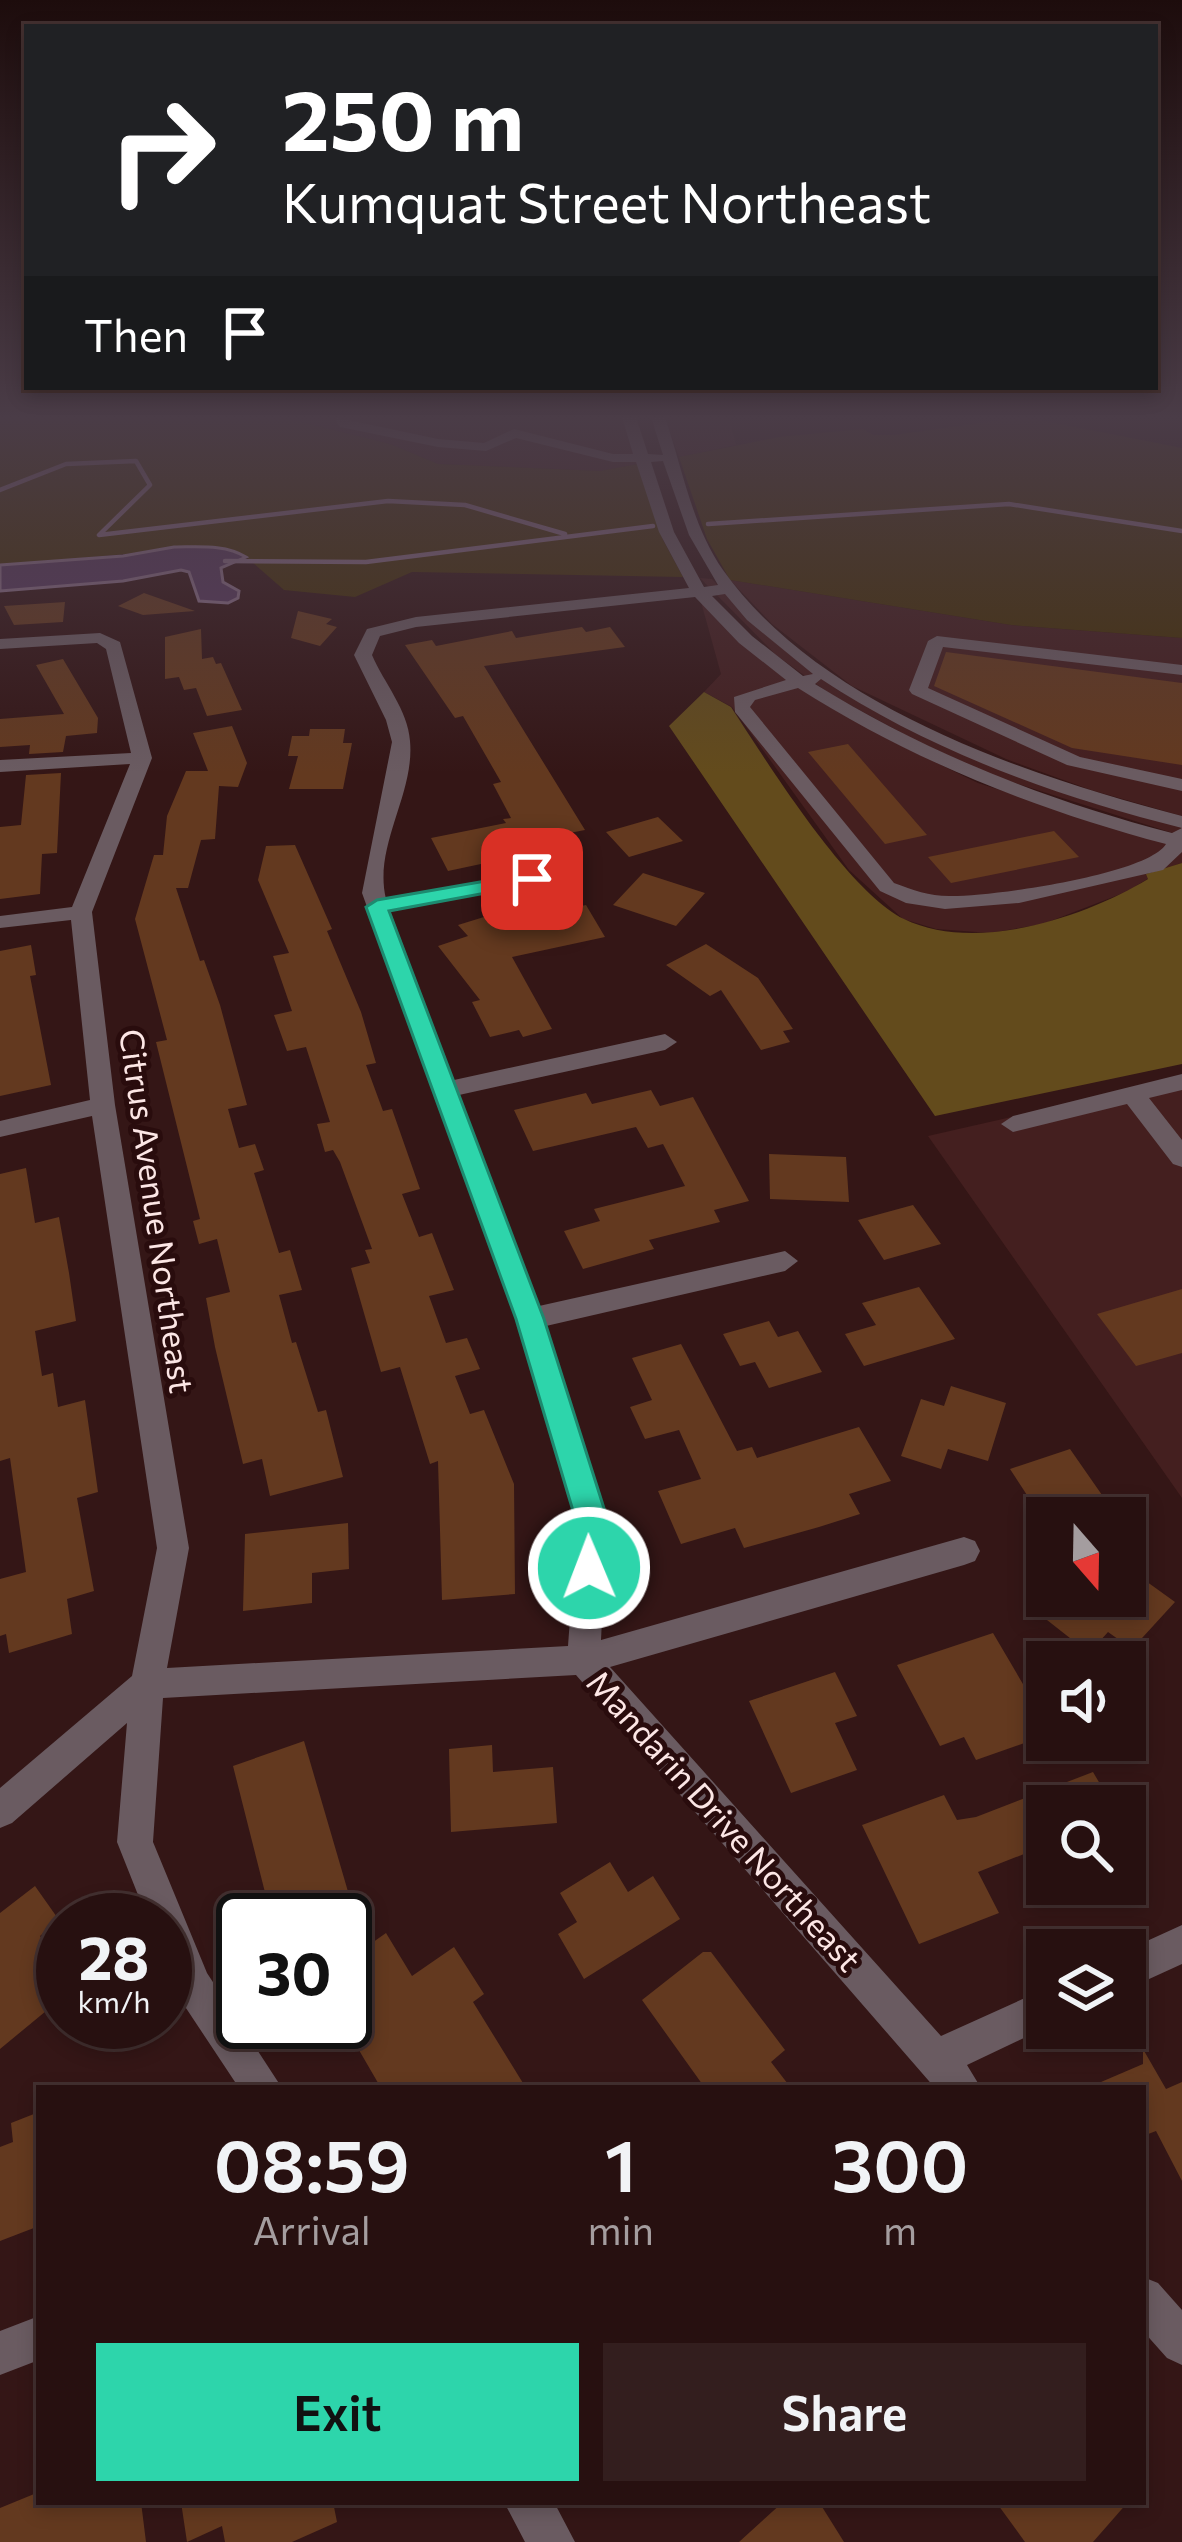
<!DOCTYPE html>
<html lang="en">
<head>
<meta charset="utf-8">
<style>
  :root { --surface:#271010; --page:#331e1e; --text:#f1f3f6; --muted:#a49d9f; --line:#433030; --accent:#2dd5ab }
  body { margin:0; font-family:Commissioner,sans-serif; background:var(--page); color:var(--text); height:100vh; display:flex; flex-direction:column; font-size:45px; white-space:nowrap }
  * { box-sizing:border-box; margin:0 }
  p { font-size:39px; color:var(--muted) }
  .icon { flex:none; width:66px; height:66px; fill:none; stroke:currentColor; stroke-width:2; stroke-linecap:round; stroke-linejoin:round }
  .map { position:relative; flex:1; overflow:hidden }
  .side { position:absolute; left:36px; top:2085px; width:1110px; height:420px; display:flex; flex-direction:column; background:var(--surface); border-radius:0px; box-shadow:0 6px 18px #0003,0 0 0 3px var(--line) }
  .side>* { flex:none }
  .hud { position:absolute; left:24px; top:24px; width:1134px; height:366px; border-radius:0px; box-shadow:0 6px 18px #0003,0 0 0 3px var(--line); background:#202124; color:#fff; overflow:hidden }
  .needle { width:78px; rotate:160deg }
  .buttons { position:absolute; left:1026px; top:1497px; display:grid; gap:24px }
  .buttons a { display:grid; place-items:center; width:120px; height:120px; border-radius:0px; background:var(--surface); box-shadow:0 6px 18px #0003,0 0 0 3px var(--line); font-size:60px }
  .speed { position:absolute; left:36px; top:1893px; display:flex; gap:24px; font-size:60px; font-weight:700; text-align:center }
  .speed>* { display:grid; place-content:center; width:156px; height:156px; border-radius:50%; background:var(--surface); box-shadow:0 6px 18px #0003,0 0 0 3px var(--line); line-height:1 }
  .speed small { font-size:30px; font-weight:400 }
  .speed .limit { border:6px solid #111; border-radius:18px; background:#fff; color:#111 }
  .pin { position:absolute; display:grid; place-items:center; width:102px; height:102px; color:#fff; margin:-51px; border-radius:24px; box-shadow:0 6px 18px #0006 }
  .me { position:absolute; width:132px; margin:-66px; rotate:359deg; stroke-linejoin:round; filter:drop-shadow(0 0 9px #0008) }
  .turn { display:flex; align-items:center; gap:42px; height:252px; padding:0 60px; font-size:54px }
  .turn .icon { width:156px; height:156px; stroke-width:2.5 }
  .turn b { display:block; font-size:84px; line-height:102px }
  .then { display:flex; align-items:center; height:114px; padding:0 60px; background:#0003; gap:24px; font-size:45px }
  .eta { display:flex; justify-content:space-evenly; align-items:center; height:204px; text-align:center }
  .eta b { font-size:72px; font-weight:600; line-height:84px }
  .cta { display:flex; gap:24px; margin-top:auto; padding:24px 60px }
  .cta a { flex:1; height:138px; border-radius:0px; background:var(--accent); color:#111; font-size:48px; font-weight:600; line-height:138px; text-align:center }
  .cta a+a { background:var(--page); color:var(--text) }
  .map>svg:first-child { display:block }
  .built { fill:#441f1f }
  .green { fill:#453108 }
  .forest { fill:#634b1c }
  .water { fill:#583a5e; stroke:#896e86; stroke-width:3 }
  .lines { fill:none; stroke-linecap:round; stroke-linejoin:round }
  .stream { stroke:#896e86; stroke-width:4.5 }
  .building { fill:#63391f }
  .minor { fill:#6a5b61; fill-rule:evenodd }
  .route { fill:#2dd5ab; stroke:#1d8a6f; stroke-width:3 }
  .labels { text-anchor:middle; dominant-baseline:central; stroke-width:10; stroke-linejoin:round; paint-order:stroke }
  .street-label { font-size:33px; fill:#fce6e5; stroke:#290c0d }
</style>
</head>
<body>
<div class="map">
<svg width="1182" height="2542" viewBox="0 0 1182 2542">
  <rect width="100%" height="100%" fill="#341616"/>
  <path class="built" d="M281,417H622L638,464L601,471L438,464L390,444Z
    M665,417H729L736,445L679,457Z
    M700,578L712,579L757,627L839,691L932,740L1086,801L1182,827V836L987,774L913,739L830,694L776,655Z
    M730,580L1011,625L1182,638V816L1091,790L1006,759L852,686L772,624Z
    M701,602L761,660L816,699L902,746L978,783L1182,848V863L1147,874L1149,878L1126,892L1043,924L990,933L936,929L903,919L849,870L732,707L704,692L721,674Z
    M1182,1078V1498L928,1136Z"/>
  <path class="green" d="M0,417H281L390,444L438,464L600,471L638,464L663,540L683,577L412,572L355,597L284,590L243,554L206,547L0,565Z
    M1024,417L1182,448V638L1011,625L730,580L707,539L679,457L779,437L863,429L873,435H894Z"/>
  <path class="forest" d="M704,692L731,707C767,762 847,891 904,919C976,954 1085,917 1148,879L1146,874L1182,863V1064L935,1116L669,726Z"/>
  <path class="water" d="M174,547C199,547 225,544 246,557L221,568L223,582L239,591L238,598L228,603L199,601L189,572L181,570L123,581L0,591V565L123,556Z"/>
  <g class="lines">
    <path class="stream" d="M0,490L66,464L136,461L150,485L99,535L388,501L465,505L565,534
      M708,524L1009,504L1182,531
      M225,561L366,562L653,526"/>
  </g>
  <path class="building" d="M144,593L195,611L143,615L118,606Z
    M65,602L63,622L14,625L4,606Z
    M298,611L332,619L326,624L337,627L320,646L291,638Z
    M582,627L586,632L610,627L625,647L484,666L585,830L488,849L495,861L448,871L431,838L506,823L503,819L511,818L493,784L501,782L463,716L455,718L405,645L432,640L436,646L512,631L516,638Z
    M201,629L202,659L213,657L216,664L221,663L242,710L207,716L196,688L184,690L179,677L165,679V637Z
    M946,652L1182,683V765L1072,748L934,686Z
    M63,659L98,718L97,733L66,736L63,752L29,754L30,745L0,747V719L64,714L36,665Z
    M232,726L247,763L238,787L219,786L215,839L201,840L188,888H176L200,961L204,960L220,1005L247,1105L228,1109L239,1148L255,1144L264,1170L254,1173L279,1253L290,1250L302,1290L279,1295L292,1343L296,1342L318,1412L326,1410L343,1477L270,1496L262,1459L243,1464L215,1347L206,1298L230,1292L217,1239L199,1244L193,1221L200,1219L156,1042L167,1040L135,919L154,855H163L167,816L186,771H208L193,733Z
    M310,729H345L343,743H352L343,789H289L298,756H288L292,736H309Z
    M848,744L927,835L885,844L808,752Z
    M61,773L57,853L42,854L40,894L0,899V827L21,825L26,775Z
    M658,817L683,841L629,857L606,832Z
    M1054,831L1079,857L951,883L928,857Z
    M295,845L332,929L327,931L361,1012L376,1063L366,1065L383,1111L392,1109L420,1189L402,1194L419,1237L432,1233L454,1290L429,1296L446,1343L467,1338L480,1369L455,1376L470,1414L484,1410L514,1484L515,1594L442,1600L438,1461L430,1464L400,1367L381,1372L351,1268L370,1263L365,1250L372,1249L340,1162L333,1150L325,1152L317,1124L330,1122L306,1047L287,1051L274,1015L292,1011L273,956L289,953L258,880L266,846Z
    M643,873L705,893L676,926L613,905Z
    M586,905L605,937L512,957L552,1029L523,1037L519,1030L490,1037L472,1002L480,1000L438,946L468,936L458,925L484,917L491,925Z
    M706,944L758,978L793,1029L783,1031L790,1042L761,1050L721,990L710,996L666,965Z
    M31,945L36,975L30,976L51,1085L0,1096V951Z
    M651,1090L660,1106L693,1097L749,1201L714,1210L720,1222L649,1240L654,1249L583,1269L564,1231L600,1221L594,1209L685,1186L663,1144L648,1148L636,1127L533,1151L514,1110L586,1093L592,1104Z
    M769,1154L846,1157L849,1202L770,1199Z
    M26,1168L35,1223L59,1217L69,1273L76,1321L35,1331L42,1376L53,1373L58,1407L85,1400L98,1492L77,1498L94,1591L67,1599L72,1634L9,1653L6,1634L0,1636V1579L26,1572L10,1458L0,1461V1174Z
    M913,1205L941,1244L884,1260L858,1220Z
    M919,1287L955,1339L864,1366L845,1334L876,1325L862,1303Z
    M1182,1289V1353L1136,1366L1097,1314Z
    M769,1321L778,1337L798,1331L822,1372L769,1388L755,1362L740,1366L723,1334Z
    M681,1344L737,1451L752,1447L757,1458L859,1427L891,1481L849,1494L860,1514L819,1527L744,1548L735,1528L681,1544L658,1491L701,1479L679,1430L645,1439L630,1407L652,1400L632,1358Z
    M951,1386L1006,1403L988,1461L948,1449L941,1469L901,1456L921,1399L944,1406Z
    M1070,1449L1118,1518H1042L1010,1469Z
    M348,1523L349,1569L312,1573V1603L243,1611L245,1534Z
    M1125,1566L1175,1602L1132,1649L1108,1632L1089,1653L1047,1620L1070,1596H1125Z
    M993,1633L1047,1725V1735L976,1760L964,1737L940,1746L897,1665Z
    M835,1672L857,1716L835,1723L857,1770L791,1793L749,1701Z
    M304,1741L349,1895L272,1920L233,1766Z
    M492,1745L493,1772L553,1767L557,1823L451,1832L449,1749Z
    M1093,1772L1113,1806H1047V1896L1024,1854L978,1872L999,1913L919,1944L862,1825L944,1795L957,1820L976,1817Z
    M610,1862L628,1892L653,1876L680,1919L584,1979L558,1934L577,1922L560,1893Z
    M35,1886L59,1920L40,1936L63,1970V1997L0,2049V1913Z
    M386,1933L412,1976L454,1947L484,1994L473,2002L526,2088H381L345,2026L363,2013L345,1981V1962Z
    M703,1952H711L785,2050L771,2062L791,2088H705L642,2000Z
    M1143,2049L1166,2089L1182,2082V2181L1156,2131L1143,2136V2088H1087L1143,2064Z
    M39,2112V2226L0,2241V2147L13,2142L11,2123Z
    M39,2492V2502H141L146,2542H0V2508Z
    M181,2502H333L337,2522L292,2542H225L222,2526L187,2542Z
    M783,2502H819L844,2542H739Z
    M996,2502H1128L1093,2542H1025Z"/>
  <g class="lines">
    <path class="minor" d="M334,417L438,439L484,443L514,429L613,454H633L622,417H636L648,454L663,455L651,417H665C682,467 692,526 723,570C819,706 1027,776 1182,816V852L1163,870L1019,903L945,909L906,903L880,891L735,712L734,697L786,680L739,643L695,597L416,627L380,636L372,655C384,683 408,710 410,741C415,794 373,846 386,899L570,866L580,872L570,878L390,911L454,1080L665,1034L677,1042L665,1050L459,1095L539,1306L785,1251L798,1261L785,1271L546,1326L607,1521L601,1640L964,1537L975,1541L980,1551L975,1561L964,1565L610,1667L941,2036L1047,1988V2027L967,2065L981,2088H935L576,1675L163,1698L153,1842L207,1973L282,2088H239L180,1999L165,1963V1920H148L117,1842L127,1723L12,1823L0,1828V1788L132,1676L157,1548L92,1116L0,1137V1121L90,1100L71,920L0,928V916L72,907L130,764L0,772V760L131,753L106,649L97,643L0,649V639L100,633L120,642L152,758L92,912L115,1105L189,1548L167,1668L568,1646L577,1521L516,1319L362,893L392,742L386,720L354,655L367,629L416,617L689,588L659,532L636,462H613L516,438L486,451L438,447L340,427ZM663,461L689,535L718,585L704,587L674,532L651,462ZM725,594L747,620L813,674L803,676L752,636L712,596ZM821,679C930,751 1055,796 1182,828L1172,833C1046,800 926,753 815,684ZM798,688C913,761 1035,809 1166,844C1147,875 989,897 949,896C929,896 913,890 894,883L750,707L755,700Z
      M937,636L1182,665V675L943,647L928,688L1080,757L1182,779V791L1067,765L912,694L909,690L928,641Z
      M1182,1074V1090L1149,1098L1182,1140V1167L1173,1164L1127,1104L1013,1132L1001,1124L1013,1116Z
      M1182,1925V1964L1125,1990V1951Z
      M1143,2277L1158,2283L1182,2310V2365L1167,2358L1143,2331Z
      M39,2316V2360L0,2375V2331Z
      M504,2502H554L575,2542H525Z"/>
  </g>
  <linearGradient id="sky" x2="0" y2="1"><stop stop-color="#1d0c0c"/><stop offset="0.54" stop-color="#4a3c47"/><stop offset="1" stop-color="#4a3c47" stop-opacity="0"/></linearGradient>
  <rect width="1182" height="773" fill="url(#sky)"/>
  <path class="route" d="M532,873L542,879L539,883L389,911L544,1319L608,1521L600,1577L589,1581L578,1577L573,1568L576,1521L516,1319L366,907L377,900Z"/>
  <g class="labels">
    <g class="street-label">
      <text transform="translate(158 1211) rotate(82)">Citrus Avenue Northeast</text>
      <text transform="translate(725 1820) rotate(48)">Mandarin Drive Northeast</text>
    </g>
  </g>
</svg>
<div class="buttons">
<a><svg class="needle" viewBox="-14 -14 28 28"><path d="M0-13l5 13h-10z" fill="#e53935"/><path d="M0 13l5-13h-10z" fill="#a49d9f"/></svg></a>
<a><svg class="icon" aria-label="sound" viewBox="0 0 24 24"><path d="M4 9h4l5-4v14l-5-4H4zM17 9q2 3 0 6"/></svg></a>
<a><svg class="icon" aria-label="search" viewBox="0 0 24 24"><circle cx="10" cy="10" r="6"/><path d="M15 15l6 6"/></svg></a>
<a><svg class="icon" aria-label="layers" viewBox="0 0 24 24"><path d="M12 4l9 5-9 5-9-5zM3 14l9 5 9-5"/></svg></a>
</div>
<div class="speed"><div>28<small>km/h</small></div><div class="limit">30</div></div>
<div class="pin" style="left:532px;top:879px;background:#d93025"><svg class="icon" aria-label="arrive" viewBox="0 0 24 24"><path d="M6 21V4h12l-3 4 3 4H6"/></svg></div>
<svg class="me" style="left:589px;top:1568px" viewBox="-20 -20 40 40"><circle r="17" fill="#2dd5ab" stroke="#fff" stroke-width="3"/><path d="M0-11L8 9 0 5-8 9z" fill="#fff"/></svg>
<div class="hud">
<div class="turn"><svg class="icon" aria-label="right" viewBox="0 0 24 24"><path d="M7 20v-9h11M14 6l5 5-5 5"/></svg><div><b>250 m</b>Kumquat Street Northeast</div></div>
<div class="then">Then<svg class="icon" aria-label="arrive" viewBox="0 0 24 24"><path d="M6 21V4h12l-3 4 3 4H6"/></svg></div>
</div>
<section class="side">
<div class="eta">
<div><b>08:59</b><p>Arrival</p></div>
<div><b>1</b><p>min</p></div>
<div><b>300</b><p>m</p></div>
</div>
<div class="cta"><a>Exit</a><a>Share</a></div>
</section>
</div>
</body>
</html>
